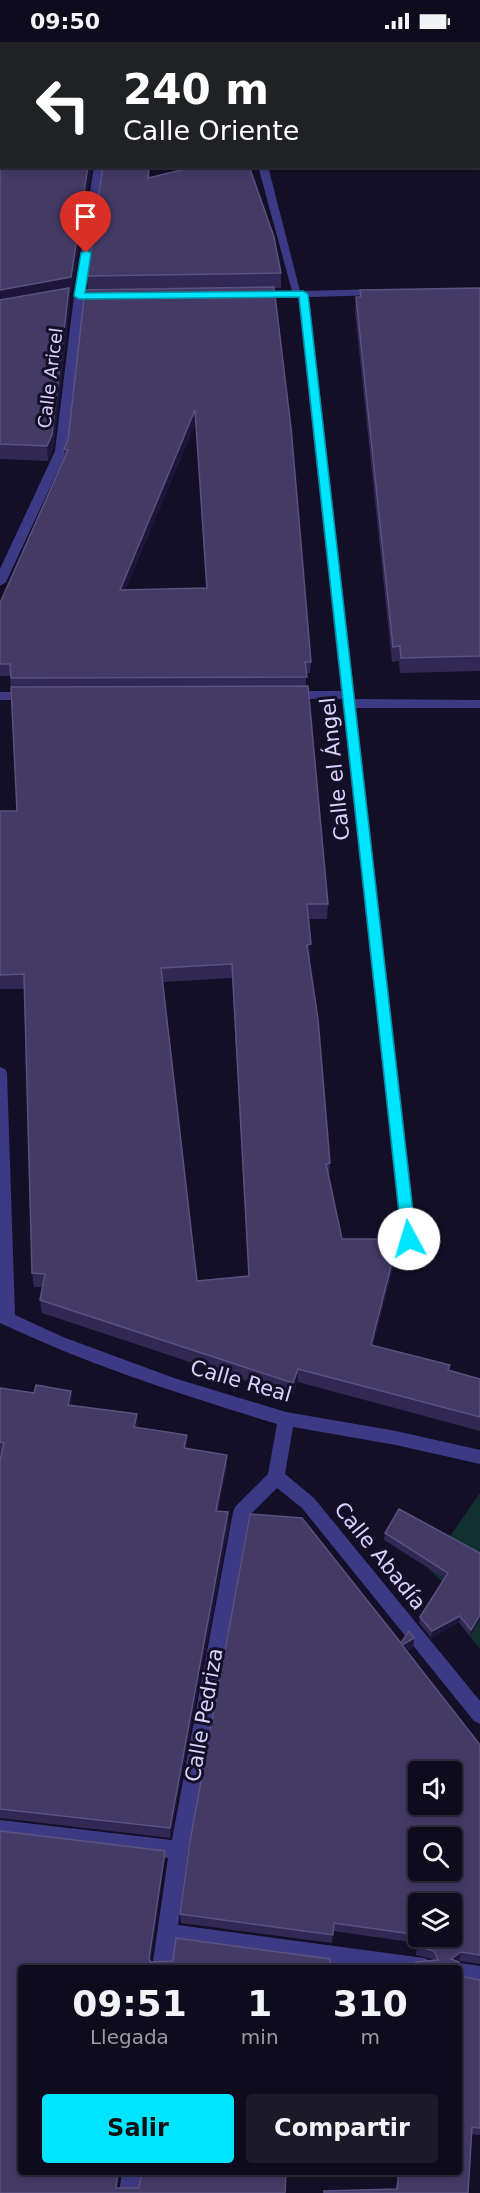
<!DOCTYPE html>
<html lang="es">
<head>
<meta charset="utf-8">
<style>
  :root { --surface:#0e0b1c; --page:#1c1929; --text:#f1f3f6; --muted:#9b9ba3; --line:#2e2b3b; --accent:#00e5ff }
  body { margin:0; font-family:"DejaVu Sans",sans-serif; background:var(--page); color:var(--text); height:100vh; display:flex; flex-direction:column; font-size:22px; white-space:nowrap }
  * { box-sizing:border-box; margin:0 }
  p { font-size:20px; color:var(--muted) }
  .icon { flex:none; width:33px; height:33px; fill:none; stroke:currentColor; stroke-width:2; stroke-linecap:round; stroke-linejoin:round }
  .map { position:relative; flex:1; overflow:hidden }
  .details { position:absolute; left:18px; top:1923px; width:444px; height:210px; display:flex; flex-direction:column; background:var(--surface); border-radius:6px; box-shadow:0 3px 9px #0003,0 0 0 2px var(--line) }
  .details>* { flex:none }
  .top-card { position:absolute; left:0px; top:0px; width:480px; height:126px; box-shadow:0 3px 9px #0003,0 0 0 2px var(--line); background:#202124; color:#fff; overflow:hidden }
  .buttons { position:absolute; left:408px; top:1719px; display:grid; gap:12px }
  .buttons a { display:grid; place-items:center; width:54px; height:54px; border-radius:6px; background:var(--surface); box-shadow:0 3px 9px #0003,0 0 0 2px var(--line); font-size:30px }
  .pin { position:absolute; display:grid; place-items:center; width:51px; height:51px; color:#fff; margin:-62px -26px; border-radius:50% 50% 50% 0; rotate:-45deg; box-shadow:0 0 6px #0007 }
  .pin .icon { rotate:45deg }
  .me { position:absolute; width:66px; margin:-33px; rotate:354deg; stroke-linejoin:round; filter:drop-shadow(0 0 4px #0008) }
  .turn { display:flex; align-items:center; gap:21px; height:126px; padding:0 24px; font-size:27px }
  .turn .icon { width:78px; height:78px; stroke-width:2.5 }
  .turn b { display:block; font-size:42px; line-height:51px }
  .eta { display:flex; justify-content:space-evenly; align-items:center; height:102px; text-align:center }
  .eta b { font-size:36px; font-weight:700; line-height:42px }
  .cta { display:flex; gap:12px; margin-top:auto; padding:12px 24px }
  .cta a { flex:1; height:69px; border-radius:6px; background:var(--accent); color:#111; font-size:24px; font-weight:700; line-height:69px; text-align:center }
  .cta a+a { background:var(--page); color:var(--text) }
  .status { display:flex; justify-content:space-between; align-items:center; height:42px; padding:0 30px; background:var(--surface); direction:ltr }
  .status svg { height:16px; fill:currentColor }
  .map>svg:first-child { display:block }
  .green { fill:#12302f }
  .lines { fill:none; stroke-linecap:round; stroke-linejoin:round }
  .minor { fill:#3d3a85; fill-rule:evenodd }
  .wall { fill:#312854; fill-rule:evenodd }
  .shaded-wall { fill:#1d163a }
  .building { fill:#433a66; stroke:#5a527e; stroke-width:1.5; fill-rule:evenodd }
  .route { fill:#00e5ff; stroke:#0095a6; stroke-width:1.5 }
  .labels { text-anchor:middle; dominant-baseline:central; stroke-width:6; stroke-linejoin:round; paint-order:stroke }
  .far-street-label { font-size:18px; fill:#d9d4ff; stroke:#130f26 }
  .street-label { font-size:21px; fill:#d9d4ff; stroke:#130f26 }
</style>
</head>
<body>
<div class="status"><b>09:50</b><svg viewBox="0 0 49 12"><path d="M0 12V9h3v3zM5 12V6h3v6zM10 12V3h3v9zM15 12V0h3v12zM26 1h20v11H26zM47 4h2v5h-2z"/></svg></div>
<div class="map">
<svg width="480" height="2151" viewBox="0 0 480 2151">
  <rect width="100%" height="100%" fill="#130f26"/>
  <path class="green" d="M480,1451V1607L437,1553L444,1542L428,1526Z"/>
  <g class="lines">
    <path class="minor" d="M33,0H43L44,2H34Z
      M96,0H112L95,2Z
      M94,124H104L84,254L67,409L6,540L0,544V527L55,409L74,254Z
      M258,124H268L300,249L380,247L385,250L380,253L309,255L355,657L480,658V666H356L417,1197L415,1202L409,1203L403,1202L401,1197L342,657H291L285,653L291,649H341L298,255L254,256L249,253L254,250L292,249Z
      M0,650H30L36,654L30,658H0Z
      M0,1025L5,1027L7,1031L15,1273L63,1295L174,1336L286,1370L396,1389L480,1408V1422L396,1403L293,1385L285,1432L314,1456L480,1659V1682L474,1679L302,1466L277,1446L249,1474L188,1808L178,1883L424,1916L431,1919L434,1926H353L175,1902L172,1926H152L168,1816L0,1796V1778L172,1798L233,1470L235,1465L268,1432L277,1382C182,1353 89,1323 0,1281Z
      M459,1921L480,1924V1944L459,1941V1926H451Z
      M122,2130H142L139,2151H119Z"/>
  </g>
  <path class="wall" d="M0,12H2V64L0,63Z
    M0,96L72,250H70V261L53,408L48,419L0,417Z
    M150,136L281,231V246H274L311,620L310,631H306V644L328,862L327,877H309L311,916L309,917L330,1121L329,1135L342,1197H398L397,1211L373,1303L449,1328L480,1337V1389L298,1340L292,1354L42,1271L40,1258L42,1245H34L32,1231L24,947H0V769H17L10,634H0V561L65,416L64,407L68,398L88,248L87,234ZM196,380L206,546L125,548ZM232,936L249,1235L197,1239L163,940Z
    M480,246V629L400,631L399,619L392,620L355,270L356,255H360V248Z
    M0,1346L34,1351L71,1349L72,1361V1363L137,1372L138,1385L187,1404V1406L227,1413V1424L218,1470L229,1482L170,1796L0,1776V1418L1,1412H0Z
    M250,1472L302,1476L401,1601L409,1589L414,1596L413,1606L407,1609L480,1703V1922L459,1919L458,1920H459V1934L480,1938V2093L471,2092L468,2151H324V2149L396,2147L398,2130H459V1926H415L416,1920L433,1919L432,1917L416,1913L417,1901L333,1889L332,1901L181,1881L180,1872L190,1799ZM418,1730H452V1762H418ZM418,1796H452V1828H418ZM418,1862H452V1894H418Z
    M385,1491L480,1511V1578L470,1594L459,1580L431,1596L419,1581L420,1575L444,1536L384,1498Z"/>
  <path class="shaded-wall" d="M88,124H92L72,250H70V261L53,408L48,419L47,404L0,263V248Z
    M149,124H151L148,151V136Z
    M195,368L196,380L120,559V548Z
    M311,902V916L307,917V903Z
    M398,1197L397,1211L369,1316L371,1303Z
    M298,1327V1340L292,1354L293,1341Z
    M71,1349L72,1361L69,1375L68,1363Z
    M137,1372L138,1383L135,1397L134,1385Z
    M187,1393V1404L184,1417V1406Z
    M227,1413V1424L216,1481V1469Z
    M228,1470L229,1482L170,1796V1786Z
    M480,1573V1578L470,1594L471,1588Z
    M460,1574L459,1580L431,1596L432,1589Z
    M414,1596L413,1606L401,1613L402,1603Z
    M165,1809V1818L150,1926L149,1917Z
    M461,1910L459,1919L449,1926L451,1917Z
    M118,2130H120L117,2151L116,2146Z"/>
  <path class="building" d="M109,0H285L287,2H110Z
    M0,12H2V50H0Z
    M0,96H2V124H88L71,235L0,248Z
    M103,124H149L148,136L198,124H249L274,195L281,231L87,234Z
    M274,245L291,386L299,478L311,620H305L307,635L11,636L10,622H0V561L68,408L64,407L68,398L85,248ZM195,368L207,546L120,548Z
    M69,246L52,393L47,404L0,402V258Z
    M480,246V614L401,616L400,604L393,605L356,255H361L360,248Z
    M308,644L328,862H307L311,902L307,903L318,977L330,1121L326,1122L342,1197H398L371,1303L450,1323L448,1328L480,1337V1375L298,1327L293,1341L40,1258L45,1232L32,1231L24,932L0,933V769H17L11,645ZM232,922L249,1234L197,1239L161,926Z
    M36,1343L71,1349L68,1363L137,1372L134,1385L187,1393L184,1406L227,1413L216,1469L228,1470L170,1786L0,1767V1418L4,1401L0,1400V1346L34,1351Z
    M399,1467L480,1511V1573L471,1588L460,1574L432,1589L420,1575L448,1531L385,1491Z
    M250,1472L302,1476L401,1601L409,1589L414,1596L402,1603L480,1703V1913L461,1910L451,1917L459,1920V1934L480,1938V2086L472,2085L468,2151H324V2149L397,2147L399,2130H459V1926H416V1920L438,1918L434,1909L417,1904L418,1893L334,1881L333,1893L180,1872L190,1799ZM418,1730H452V1762H418ZM418,1796H452V1828H418ZM418,1862H452V1894H418Z
    M0,1789L165,1809L149,1917L151,1920L173,1919L176,1896L330,1917L329,1926H21V2130H118L116,2146H139L142,2130H286L285,2151H0Z"/>
  <path class="route" d="M86,208L91,211L85,251L303,249L308,252L416,1197L414,1201H404L402,1197L299,255L79,257L74,254L81,211Z"/>
  <g class="labels">
    <g class="far-street-label">
      <text transform="translate(50 336) rotate(-83)">Calle Aricel</text>
    </g>
    <g class="street-label">
      <text transform="translate(335 727) rotate(-96)">Calle el Ángel</text>
      <text transform="translate(241 1339) rotate(16)">Calle Real</text>
      <text transform="translate(380 1514) rotate(51)">Calle Abadía</text>
      <text transform="translate(204 1673) rotate(-80)">Calle Pedriza</text>
    </g>
  </g>
</svg>
<div class="buttons">
<a><svg class="icon" aria-label="sound" viewBox="0 0 24 24"><path d="M4 9h4l5-4v14l-5-4H4zM17 9q2 3 0 6"/></svg></a>
<a><svg class="icon" aria-label="search" viewBox="0 0 24 24"><circle cx="10" cy="10" r="6"/><path d="M15 15l6 6"/></svg></a>
<a><svg class="icon" aria-label="layers" viewBox="0 0 24 24"><path d="M12 4l9 5-9 5-9-5zM3 14l9 5 9-5"/></svg></a>
</div>
<div class="pin" style="left:86px;top:211px;background:#d93025"><svg class="icon" aria-label="arrive" viewBox="0 0 24 24"><path d="M6 21V4h12l-3 4 3 4H6"/></svg></div>
<svg class="me" style="left:409px;top:1197px" viewBox="-20 -20 40 40"><circle r="19" fill="#fff"/><path d="M0-13L10 11 0 6-10 11z" fill="#00e5ff"/></svg>
<div class="top-card">
<div class="turn"><svg class="icon" aria-label="left" viewBox="0 0 24 24"><path d="M17 20v-9H6M10 6l-5 5 5 5"/></svg><div><b>240 m</b>Calle Oriente</div></div>
</div>
<section class="details">
<div class="eta">
<div><b>09:51</b><p>Llegada</p></div>
<div><b>1</b><p>min</p></div>
<div><b>310</b><p>m</p></div>
</div>
<div class="cta"><a>Salir</a><a>Compartir</a></div>
</section>
</div>
</body>
</html>
